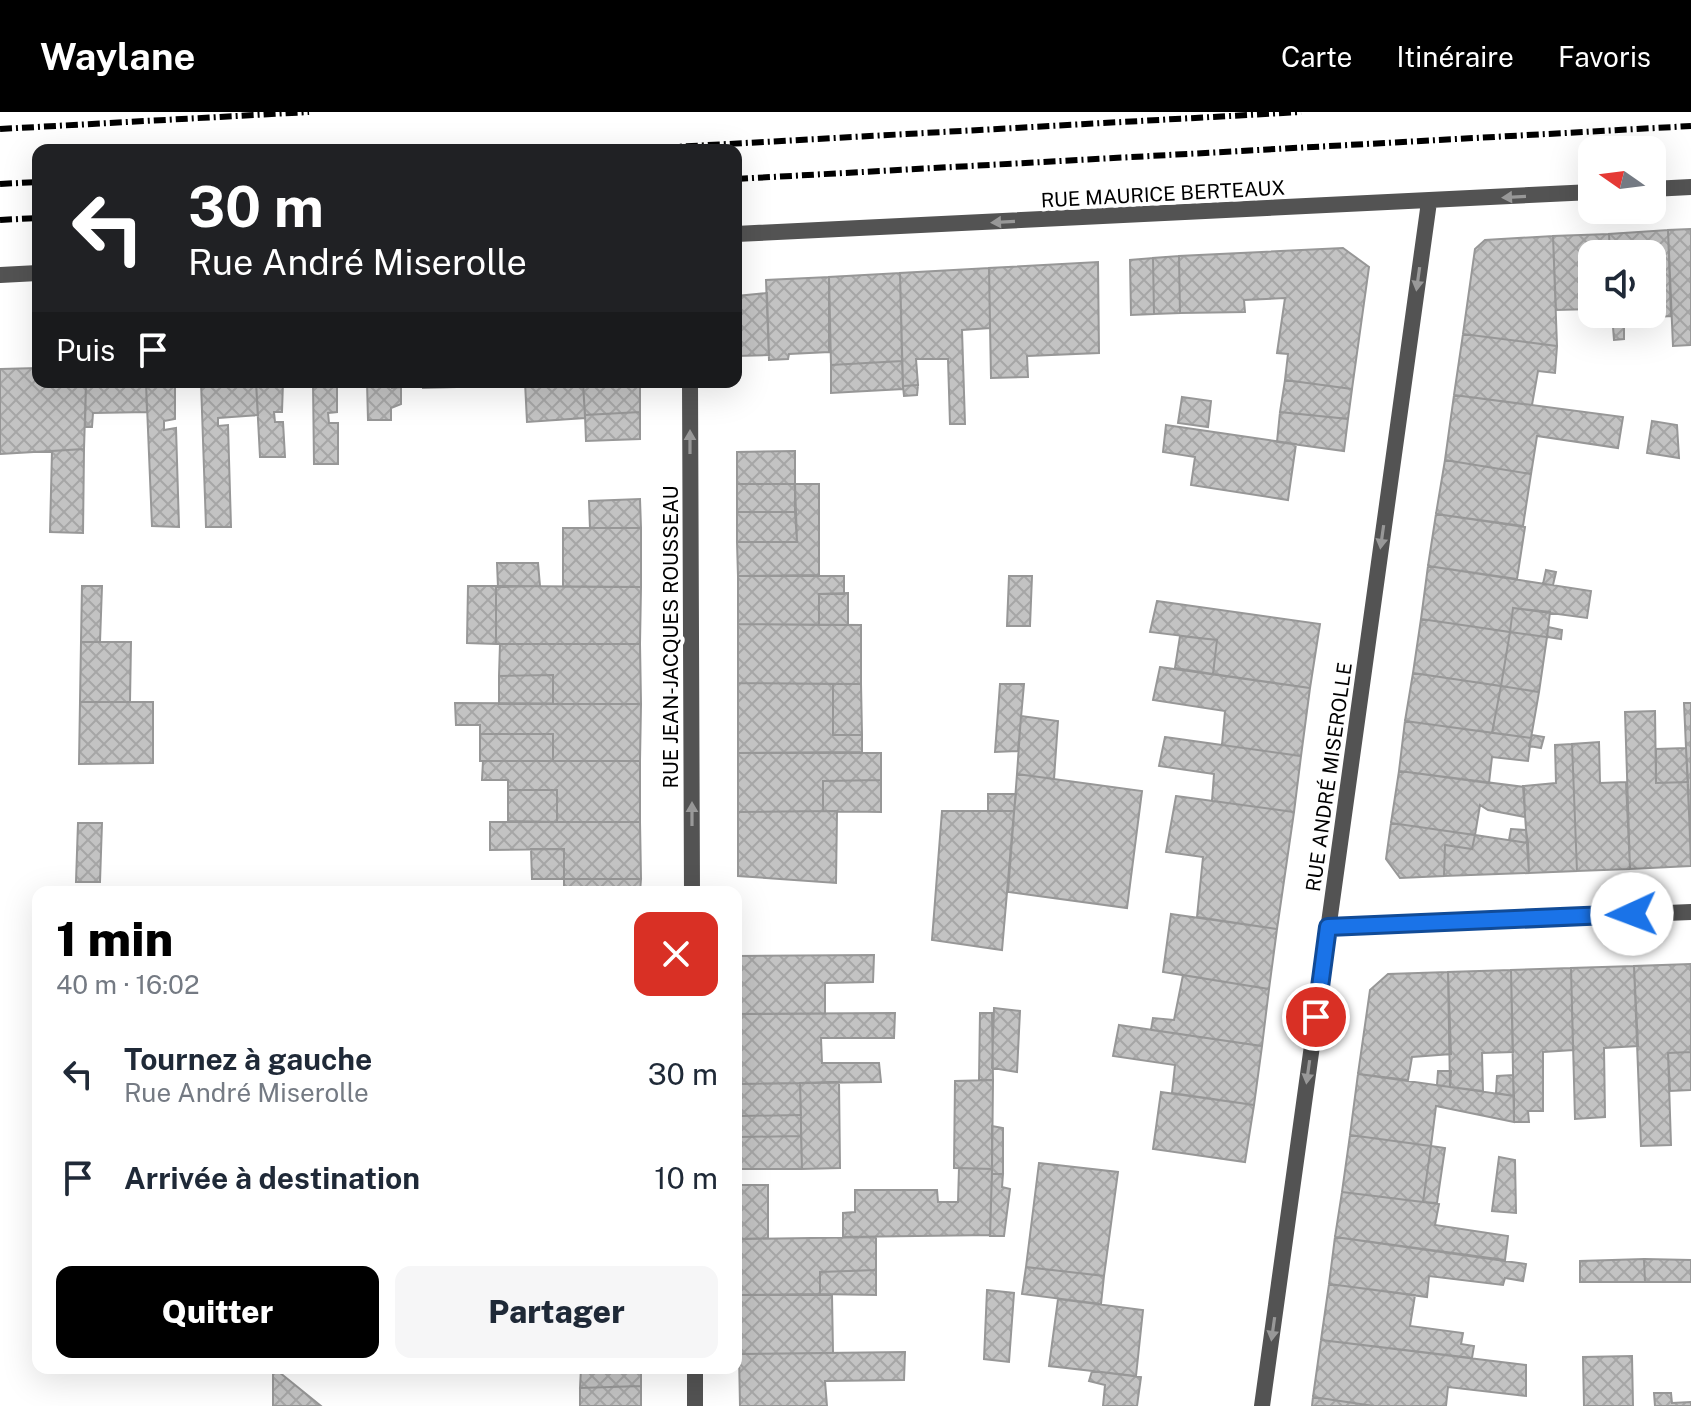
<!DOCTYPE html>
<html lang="fr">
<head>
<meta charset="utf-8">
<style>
  :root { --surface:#fff; --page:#f6f6f7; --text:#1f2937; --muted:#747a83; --accent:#000 }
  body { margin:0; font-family:"Public Sans",sans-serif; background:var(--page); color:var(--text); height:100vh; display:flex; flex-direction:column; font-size:30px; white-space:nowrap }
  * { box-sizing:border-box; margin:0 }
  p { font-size:26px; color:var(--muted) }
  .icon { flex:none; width:44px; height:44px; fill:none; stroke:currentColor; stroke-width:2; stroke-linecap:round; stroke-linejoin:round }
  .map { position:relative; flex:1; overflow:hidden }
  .panel { position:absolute; left:32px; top:774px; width:710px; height:488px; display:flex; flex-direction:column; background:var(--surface); border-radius:16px; box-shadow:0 8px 32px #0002 }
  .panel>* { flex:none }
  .top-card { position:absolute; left:32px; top:32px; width:710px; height:244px; border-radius:16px; box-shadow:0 8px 32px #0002; background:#202124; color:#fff; overflow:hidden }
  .needle { width:52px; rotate:284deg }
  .controls { position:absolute; left:1578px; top:24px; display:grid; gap:16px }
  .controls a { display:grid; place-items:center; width:88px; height:88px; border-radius:16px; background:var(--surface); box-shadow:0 8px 32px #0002; font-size:40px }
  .pin { position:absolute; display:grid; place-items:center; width:68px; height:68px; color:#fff; margin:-34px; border:4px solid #fff; border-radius:50%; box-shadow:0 2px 8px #0007 }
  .me { position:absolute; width:88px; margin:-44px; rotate:268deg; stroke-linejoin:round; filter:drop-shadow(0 0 6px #0008) }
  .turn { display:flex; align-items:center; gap:28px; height:168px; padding:0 24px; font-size:36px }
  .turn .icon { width:104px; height:104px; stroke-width:2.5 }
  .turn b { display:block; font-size:56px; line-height:68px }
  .then { display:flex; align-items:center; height:76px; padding:0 24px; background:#0003; gap:16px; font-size:30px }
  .round { display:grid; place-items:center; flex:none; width:84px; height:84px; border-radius:16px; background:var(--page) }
  .head { display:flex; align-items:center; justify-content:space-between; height:136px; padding:0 24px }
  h1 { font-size:48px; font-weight:800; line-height:60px; color:var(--accent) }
  .button { display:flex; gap:16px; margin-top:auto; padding:16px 24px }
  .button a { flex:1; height:92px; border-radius:16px; background:var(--accent); color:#fff; font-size:32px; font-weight:800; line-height:92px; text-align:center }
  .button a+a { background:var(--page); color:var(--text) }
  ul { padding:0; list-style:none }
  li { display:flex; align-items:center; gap:24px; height:104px; padding:0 24px }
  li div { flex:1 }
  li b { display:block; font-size:30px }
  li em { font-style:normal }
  header { display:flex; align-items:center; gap:48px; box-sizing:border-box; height:112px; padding:0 40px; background:var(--accent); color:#fff }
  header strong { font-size:38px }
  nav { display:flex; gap:44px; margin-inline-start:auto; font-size:28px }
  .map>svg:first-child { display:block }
  .building { fill:url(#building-cross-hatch); stroke:#979797; stroke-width:2 }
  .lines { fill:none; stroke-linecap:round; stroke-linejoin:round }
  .street { stroke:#535353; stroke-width:16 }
  .rail { stroke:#000; stroke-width:6; stroke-dasharray:12 4 2 4; stroke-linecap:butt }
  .oneway { fill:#989898 }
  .route-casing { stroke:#114b97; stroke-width:20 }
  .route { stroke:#1a73e8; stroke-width:14 }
  .labels { text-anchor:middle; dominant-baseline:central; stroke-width:8; stroke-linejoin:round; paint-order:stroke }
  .street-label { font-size:20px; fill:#000; stroke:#fff }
</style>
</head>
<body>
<header>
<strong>Waylane</strong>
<nav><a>Carte</a><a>Itinéraire</a><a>Favoris</a></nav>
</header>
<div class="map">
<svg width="1691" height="1294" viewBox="0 0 1691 1294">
  <defs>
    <pattern id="building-cross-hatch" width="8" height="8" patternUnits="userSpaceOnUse" patternTransform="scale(2)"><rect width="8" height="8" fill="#c3c3c3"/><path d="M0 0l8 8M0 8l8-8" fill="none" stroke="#a6a6a6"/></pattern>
  </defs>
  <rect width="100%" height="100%" fill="#fff"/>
  <path class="building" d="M1691,117V233L1673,234L1668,118Z
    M1668,118L1671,204L1624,207V227L1614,228L1612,202H1652V142H1610L1609,122Z
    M1609,122L1610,142H1592V197L1556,198L1553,124Z
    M1553,124L1557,234L1463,222L1475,137L1485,128Z
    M1343,136L1369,155L1352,277L1285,268L1288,242L1277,241L1285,186L1244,188L1245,200L1180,201L1179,144Z
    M1179,144L1180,201L1154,202L1153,146Z
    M1153,146L1154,202L1131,203L1130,148Z
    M1098,150L1099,241L1027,244L1028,265L991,266L989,156Z
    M989,156L990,216L962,218L965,312H950L948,247H916L918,273L903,274L900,161Z
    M900,161L902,249L831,253L829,165Z
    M829,165V240L789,242L788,247L769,248L766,168Z
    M767,181L769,243L736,244L737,184Z
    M1463,222L1557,234L1555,261L1538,259L1532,293L1454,283Z
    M902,249L903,277L831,281V253Z
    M38,256V270H86L84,337L0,342V257Z
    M1285,268L1352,277L1348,307L1280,300Z
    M86,270H146L147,300L93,301L92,315H85Z
    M146,270H187L175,271V307L164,309V318L176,316L179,415L152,414Z
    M201,270H256L258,303L218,306V314L228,313L231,415H206Z
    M256,270H283L282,300H274L275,310H283L285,345H260Z
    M313,270H337V300L328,301L329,311H338V352H314Z
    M367,270H391L392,276L401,275V292L391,296V308H368Z
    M423,270H456V275L423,276Z
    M525,270H583L585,306L527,310Z
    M583,270H640V300L585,303Z
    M918,273L917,283L904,284L903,274Z
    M1454,283L1623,305L1618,336L1537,324L1531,362L1445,348Z
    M1182,285L1211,289L1208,315L1178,311Z
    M640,300V327L586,329L585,303Z
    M1280,300L1348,307L1344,339L1277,330Z
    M1652,309L1677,313L1679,346L1647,341Z
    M1166,313L1296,332L1288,388L1191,373L1195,345L1163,340Z
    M84,337L83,421L50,420L52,339Z
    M795,339V372H737V340Z
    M1445,348L1531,362L1523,414L1436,402Z
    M737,372H795V400H737Z
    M795,372H819V463L738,464L737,430H797Z
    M640,387L641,416H590L589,389Z
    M737,400H795L797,430H737Z
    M1436,402L1525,415L1517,467L1428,454Z
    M563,416H641V475H563Z
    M497,451H538L540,474L498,475Z
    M1428,454L1591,479L1587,506L1513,496L1510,520L1421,507Z
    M1546,458L1556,460L1553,473L1543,472Z
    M738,464H844V482H819V513L738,512Z
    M1009,464H1032L1030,514H1007Z
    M82,474H102L100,530H81Z
    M468,474H496V532L467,531Z
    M496,474L641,475L640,532H496Z
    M848,481V513H819V482Z
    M1157,489L1320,512L1310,576L1213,562L1217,528L1150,520Z
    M1513,496L1550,500L1547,525L1510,520Z
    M1421,507L1510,520L1501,574L1413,561Z
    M738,512L861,513V572L738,571Z
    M1548,515L1562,518L1561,527L1547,525Z
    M1510,520L1547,525L1539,580L1501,574Z
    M1180,524L1217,528L1213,562L1175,556Z
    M81,530H131L130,590H80Z
    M500,532H640L641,592H553V563L499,564Z
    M1160,555L1310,576L1301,644L1222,633L1225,599L1153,588Z
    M1413,561L1501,574L1492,621L1405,609Z
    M553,563V592H499V564Z
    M738,571L833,572V623H862V640L738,641Z
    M833,572H861L862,623H833Z
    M1000,572H1024L1018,639L995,640Z
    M1501,574L1539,580L1531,626L1492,621Z
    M80,590H153V651L79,652Z
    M455,591L641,592L640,649H553V622H480V613H456Z
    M1684,591H1691V744L1686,636Z
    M1655,599L1656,671L1688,670L1691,754L1630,757L1625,600Z
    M1021,604L1058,609L1054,667L1017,662Z
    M1405,609L1531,626L1528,649L1492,645L1489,671L1399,659Z
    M480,622H553V649H480Z
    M1532,623L1544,625L1541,636L1529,634Z
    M1165,625L1301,644L1294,700L1212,689L1214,662L1159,654Z
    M1599,630L1600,671L1626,670L1630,757L1577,759L1572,632Z
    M1572,632L1577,759L1529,761L1523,674L1556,671L1555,633Z
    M1686,636L1688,670L1656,671V637Z
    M738,641H881V668L823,669V699L738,700Z
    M483,649H640V710H557V678H508V668H482Z
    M1399,659L1524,675L1525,705L1488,698L1480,693L1475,723L1391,711Z
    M1017,662L1142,679L1127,796L1008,780Z
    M881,668V700L823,699V669Z
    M508,678H557V710L508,709Z
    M988,682H1016L1014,699H988Z
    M1176,684L1294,700L1277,817L1197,805L1203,745L1166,740Z
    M837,699L836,771L738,764V700Z
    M942,699H1014L1002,838L932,828Z
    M490,710H640L641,767H564V737L490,738Z
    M78,711H102L100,770H76Z
    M1391,711L1475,723L1472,737L1445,733L1444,764L1400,766L1386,747Z
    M1511,717L1526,718L1528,731L1509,728Z
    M1475,723L1528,731L1529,761L1444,764L1445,733L1472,737Z
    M531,737H564V767H532Z
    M564,767H641L640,780H564Z
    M1171,802L1277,817L1269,877L1163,860Z
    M874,843L873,870L825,871V902H738V844Z
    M1691,852V940L1668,941L1671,1033L1641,1034L1634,854Z
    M1634,854L1638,934L1604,936L1605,1005L1575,1007L1571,856Z
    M1571,856L1573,938L1543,940V999H1528L1529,1010H1514L1511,858Z
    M1511,858L1513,940L1482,941L1483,979L1450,975L1448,860Z
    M1448,860L1451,942L1412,945L1408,968L1358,962L1370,878L1388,862Z
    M1183,863L1269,877L1262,934L1151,918L1153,906L1174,908Z
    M994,896L1020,899L1017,960L992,956Z
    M895,901L894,926H821L822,951H879L881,970L739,972L738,902Z
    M980,901H992L993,968H979Z
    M1119,913L1262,934L1254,993L1172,981L1175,953L1113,944Z
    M1691,940V978L1670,979L1668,941Z
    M1438,959H1451L1450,975L1437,973Z
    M1358,962L1514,984V1010L1436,994L1431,1034L1350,1023Z
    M1513,963L1514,984L1496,981L1497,964Z
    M993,968L992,1057L954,1056L955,969Z
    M839,970L840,1056L802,1057L800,971Z
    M800,971L801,1003L739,1004V972Z
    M1161,980L1254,993L1245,1050L1153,1037Z
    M801,1003V1024L739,1025V1004Z
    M992,1014L1003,1016V1062H992Z
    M1350,1023L1431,1034L1423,1090L1342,1080Z
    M801,1024L802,1057H739V1025Z
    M1431,1034L1445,1036L1437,1091L1423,1090Z
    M1499,1045L1515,1048L1516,1101L1492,1099Z
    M1039,1051L1118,1060L1104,1164L1026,1155Z
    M959,1056L992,1057L990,1123L843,1125V1101L855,1100V1078H937L938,1090H958Z
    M992,1062H1003L1002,1075L1010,1077L1004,1124H990Z
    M740,1073H768V1126L740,1127Z
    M1342,1080L1439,1092L1435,1113L1508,1124L1505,1148L1335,1125Z
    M876,1125V1158L820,1160V1182L739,1183L740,1127Z
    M1335,1125L1526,1152L1523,1169L1505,1166L1503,1173L1429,1164L1427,1185L1329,1172Z
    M1644,1147L1691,1148V1170H1645Z
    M1644,1147L1645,1170H1580V1149Z
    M1026,1155L1104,1164L1101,1192L1022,1182Z
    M876,1158V1183L820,1182V1160Z
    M1329,1172L1415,1183L1410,1214L1463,1221L1461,1232L1474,1234L1472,1246L1321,1228Z
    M987,1178L1014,1181L1009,1250L984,1247Z
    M739,1183H832L833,1241L739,1242Z
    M1058,1187L1143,1198L1136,1264L1049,1254Z
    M1321,1228L1526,1253V1284L1448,1275L1446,1294H1374L1313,1285Z
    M905,1240L904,1268L825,1269L827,1294H740L739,1242Z
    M1632,1244L1633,1294H1584L1583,1245Z
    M273,1256H274L321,1294H273Z
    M581,1256H641V1274L580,1276Z
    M1092,1259L1141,1265L1137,1294H1103L1105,1273L1089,1269Z
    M641,1274V1294H580V1276Z
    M1654,1281H1671L1672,1291L1691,1290V1294H1655Z
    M1313,1285L1374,1294H1312Z"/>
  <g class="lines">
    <path class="street" d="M1652,77L1691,75
      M736,122L1592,80
      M0,163L38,161
      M690,270L692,780
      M1328,815L1691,800
      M695,1256V1294
      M1262,1294L1429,90"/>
    <path class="rail" d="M0,17L309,0
      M620,38L1301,0
      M736,67L1691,14
      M0,72L38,70
      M0,108L38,106"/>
  </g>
  <defs><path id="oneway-solid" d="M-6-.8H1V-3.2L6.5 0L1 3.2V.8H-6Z" transform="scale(2)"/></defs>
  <g class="oneway">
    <use href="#oneway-solid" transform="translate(1514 85) rotate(177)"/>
    <use href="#oneway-solid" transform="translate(1003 110) rotate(177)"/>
    <use href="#oneway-solid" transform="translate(1418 167) rotate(98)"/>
    <use href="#oneway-solid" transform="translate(690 330) rotate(-90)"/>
    <use href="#oneway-solid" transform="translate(1382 425) rotate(98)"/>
    <use href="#oneway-solid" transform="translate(692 702) rotate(-90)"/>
    <use href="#oneway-solid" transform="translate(1308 960) rotate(98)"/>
    <use href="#oneway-solid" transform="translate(1273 1217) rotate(98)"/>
  </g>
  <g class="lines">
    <defs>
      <path id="route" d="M1316,905L1328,815L1632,802"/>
    </defs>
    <use href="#route" class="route-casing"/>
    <use href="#route" class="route"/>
  </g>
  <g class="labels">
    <g class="street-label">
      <text transform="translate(1163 82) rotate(-3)">RUE MAURICE BERTEAUX</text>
      <text transform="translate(671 525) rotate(-90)">RUE JEAN-JACQUES ROUSSEAU</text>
      <text transform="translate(1329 665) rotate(-82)">RUE ANDRÉ MISEROLLE</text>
    </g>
  </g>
</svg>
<div class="controls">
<a><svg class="needle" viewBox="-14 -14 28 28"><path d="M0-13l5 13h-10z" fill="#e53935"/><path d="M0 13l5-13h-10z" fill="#747a83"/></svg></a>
<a><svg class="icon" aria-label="sound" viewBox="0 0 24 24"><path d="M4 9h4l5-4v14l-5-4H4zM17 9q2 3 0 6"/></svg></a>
</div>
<div class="pin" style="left:1316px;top:905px;background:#d93025"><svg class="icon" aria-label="arrive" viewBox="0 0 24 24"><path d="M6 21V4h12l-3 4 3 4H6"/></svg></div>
<svg class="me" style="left:1632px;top:802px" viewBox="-20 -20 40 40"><circle r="19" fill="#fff"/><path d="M0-13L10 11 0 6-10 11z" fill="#1a73e8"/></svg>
<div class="top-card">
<div class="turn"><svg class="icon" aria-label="left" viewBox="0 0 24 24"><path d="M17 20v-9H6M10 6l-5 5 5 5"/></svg><div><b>30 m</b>Rue André Miserolle</div></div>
<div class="then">Puis<svg class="icon" aria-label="arrive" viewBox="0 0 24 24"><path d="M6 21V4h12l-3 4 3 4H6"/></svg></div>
</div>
<section class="panel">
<div class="head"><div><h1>1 min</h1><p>40 m · 16:02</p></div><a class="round" style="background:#d93025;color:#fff"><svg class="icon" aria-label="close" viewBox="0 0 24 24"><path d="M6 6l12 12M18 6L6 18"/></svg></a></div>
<ul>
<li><svg class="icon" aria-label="left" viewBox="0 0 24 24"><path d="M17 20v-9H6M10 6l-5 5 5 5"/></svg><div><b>Tournez à gauche</b><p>Rue André Miserolle</p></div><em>30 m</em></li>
<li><svg class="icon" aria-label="arrive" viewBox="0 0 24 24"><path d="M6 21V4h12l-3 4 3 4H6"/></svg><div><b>Arrivée à destination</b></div><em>10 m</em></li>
</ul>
<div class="button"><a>Quitter</a><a>Partager</a></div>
</section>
</div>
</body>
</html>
